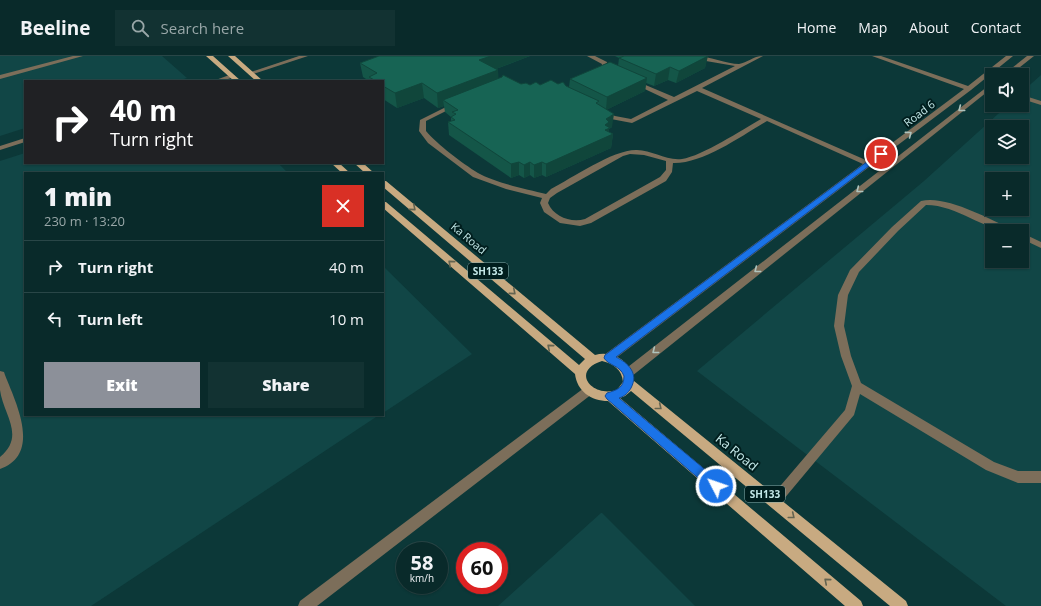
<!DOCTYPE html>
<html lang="en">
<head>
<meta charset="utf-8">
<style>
  :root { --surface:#092a2a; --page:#123232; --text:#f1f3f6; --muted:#99a7a8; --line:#294647; --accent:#8c9099 }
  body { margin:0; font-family:"Open Sans",sans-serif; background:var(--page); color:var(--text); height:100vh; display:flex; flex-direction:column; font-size:15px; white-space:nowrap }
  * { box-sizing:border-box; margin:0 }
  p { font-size:13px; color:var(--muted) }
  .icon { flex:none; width:22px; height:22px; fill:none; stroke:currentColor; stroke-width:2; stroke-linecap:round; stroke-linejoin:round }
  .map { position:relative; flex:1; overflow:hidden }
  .details { position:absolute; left:24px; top:116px; width:360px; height:244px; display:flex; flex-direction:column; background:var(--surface); border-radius:0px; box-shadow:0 1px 3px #0004,0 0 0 1px var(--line) }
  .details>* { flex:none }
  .guide { position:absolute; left:24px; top:24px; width:360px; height:84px; border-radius:0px; box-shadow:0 1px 3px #0004,0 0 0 1px var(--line); background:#202124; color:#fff; overflow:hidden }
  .controls { position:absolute; left:985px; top:12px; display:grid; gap:8px }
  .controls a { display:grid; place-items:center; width:44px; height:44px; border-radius:0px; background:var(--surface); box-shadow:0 1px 3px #0004,0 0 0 1px var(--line); font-size:20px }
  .speed { position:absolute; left:396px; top:486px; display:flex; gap:8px; font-size:20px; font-weight:700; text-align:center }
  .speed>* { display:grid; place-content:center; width:52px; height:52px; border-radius:50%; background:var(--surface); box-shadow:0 1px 3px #0004,0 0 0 1px var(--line); line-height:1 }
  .speed small { font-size:10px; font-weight:400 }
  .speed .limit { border:6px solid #d22; background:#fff; color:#111 }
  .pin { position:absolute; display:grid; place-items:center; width:34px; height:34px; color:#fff; margin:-17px; border:2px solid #fff; border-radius:50%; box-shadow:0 1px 4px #0007 }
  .me { position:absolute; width:44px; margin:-22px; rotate:311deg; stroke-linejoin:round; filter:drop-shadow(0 0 3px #0008) }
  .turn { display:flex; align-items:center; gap:14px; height:84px; padding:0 20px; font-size:18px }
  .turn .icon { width:52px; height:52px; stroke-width:2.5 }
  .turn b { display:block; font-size:28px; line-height:34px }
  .round { display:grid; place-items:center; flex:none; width:42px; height:42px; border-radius:0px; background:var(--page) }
  .headline { display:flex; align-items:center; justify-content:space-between; height:68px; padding:0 20px }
  h1 { font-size:24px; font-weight:800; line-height:30px }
  .action { display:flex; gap:8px; margin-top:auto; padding:8px 20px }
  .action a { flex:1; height:46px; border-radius:0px; background:var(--accent); color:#fff; font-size:16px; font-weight:800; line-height:46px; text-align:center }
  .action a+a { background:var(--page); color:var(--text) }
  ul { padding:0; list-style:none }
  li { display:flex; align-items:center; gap:12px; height:52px; padding:0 20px; border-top:1px solid var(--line) }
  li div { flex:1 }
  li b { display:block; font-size:15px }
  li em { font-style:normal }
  header { display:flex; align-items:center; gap:24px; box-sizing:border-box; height:56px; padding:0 20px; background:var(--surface); border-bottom:1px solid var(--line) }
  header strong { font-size:19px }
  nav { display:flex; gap:22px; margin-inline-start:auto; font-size:14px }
  .search { width:280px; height:36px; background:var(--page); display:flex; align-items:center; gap:10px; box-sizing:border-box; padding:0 14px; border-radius:0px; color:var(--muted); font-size:15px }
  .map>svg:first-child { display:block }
  .built { fill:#114646; fill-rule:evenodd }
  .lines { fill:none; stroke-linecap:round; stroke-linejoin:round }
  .minor { fill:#7c6e5a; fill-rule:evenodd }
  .major { fill:#c8aa81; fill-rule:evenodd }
  .wall { fill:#145648 }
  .shaded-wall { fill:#10463b }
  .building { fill:#176454; stroke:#10463b }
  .oneway { stroke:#aec3bd }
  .oneway2 { stroke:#646450 }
  .route { fill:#1a73e8; stroke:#114b97 }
  .labels { text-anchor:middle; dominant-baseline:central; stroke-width:4; stroke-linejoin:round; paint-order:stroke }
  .shield { fill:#001e1e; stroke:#88abab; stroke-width:1 }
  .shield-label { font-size:10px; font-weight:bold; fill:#c3e8e8 }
  .street-label { font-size:11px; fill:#c3e8e8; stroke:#001e1e }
  .near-street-label { font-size:13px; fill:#c3e8e8; stroke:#001e1e }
</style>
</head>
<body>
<header>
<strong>Beeline</strong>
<div class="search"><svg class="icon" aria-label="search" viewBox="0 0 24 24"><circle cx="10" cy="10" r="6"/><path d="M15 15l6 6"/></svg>Search here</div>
<nav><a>Home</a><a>Map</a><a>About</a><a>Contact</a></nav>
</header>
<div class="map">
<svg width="1041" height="550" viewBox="0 0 1041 550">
  <rect width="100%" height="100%" fill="#0c3838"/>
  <path class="built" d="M0,0H162L187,22L177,25H25V72L0,80Z
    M1041,19V550H1006L697,315L924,125L1008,49H1022V36ZM992,71H1022V101H992ZM992,123H1022V153H992ZM992,175H1022V205H992Z
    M25,97V107H278L288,117H25V359H379L91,550H0V105Z
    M383,210L472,298L383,357Z
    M602,457L695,550H498L601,457Z"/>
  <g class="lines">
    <path class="minor" d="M73,0H83L0,23V19Z
      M299,0H308L253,18L248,17Z
      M587,0H595L607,6L606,12L601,13L602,8Z
      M695,0C709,0 727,8 739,8C747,7 753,0 763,0L702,32L868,105L964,33L872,0H881L968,30L1006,0H1013L971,34L874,107L878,110L877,112L869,111L612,305H604L603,302L604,299L863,108L767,65C741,80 703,108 673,107L672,116L666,125L591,167L580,170L560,167L544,156L540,147L542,142L506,133L473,121L428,87L419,75L420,64L454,47H458V49L426,65V75C438,89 462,107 478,117C496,127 526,133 546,138L551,133C572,122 614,93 637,94C652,94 666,105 682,103C702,100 742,74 761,63L697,35L632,67L611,63L598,56L601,54L615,60L631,63L668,44L632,27V25H636L674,41L735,10L706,5ZM630,98L644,99L666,105V114L660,121L585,163C571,167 554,161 548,147L550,142L557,137L623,100Z
      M1027,0H1034L1010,19H1003Z
      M232,18L235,20L234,21L222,25H213Z
      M992,27V32L632,320L628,321L624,320L623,317L624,314Z
      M1022,39L1041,45V49L1022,43Z
      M25,82V86L0,94V90Z
      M921,145C947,139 988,163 1012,173L1013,175C983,175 958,149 926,149L898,175L859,216L848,239L844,270L851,300L861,327L994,406L1018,415H1041V427H1018L986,414L860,338L854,359L778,450L774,452L770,450L768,446L770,442L845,354L852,330L841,300L834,270L838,239L850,214L892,171Z
      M1022,177L1041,186V192L1022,183Z
      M0,315L4,316L5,319C16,347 42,398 0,413V401C26,380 3,358 0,334C0,328 0,321 0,315Z
      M588,331L592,332L593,335L592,338L317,550H298L300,545L584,332Z"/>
    <path class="major" d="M206,0H213L241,25H234Z
      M228,0H235L263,25H256Z
      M331,107H339L350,117H342Z
      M354,107H363L374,117H365Z
      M383,125H386L595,299C613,294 632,306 634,325L906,545L908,550H890L631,335L625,340L620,342L861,545L863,550H845L608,345C591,345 577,335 575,318L383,152V146H386L579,309L585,303L383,131ZM602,305C614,308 622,314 623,326L617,334C592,342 570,315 602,305Z"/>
  </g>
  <path class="wall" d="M379,0H530L496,13L498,22L521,28L530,29L558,28L566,30L569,31L570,23L618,10L619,2L615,0H707L705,12L676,27L668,24L654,30L646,27L645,35L606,54L612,71L609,73V76L613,78L611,92L546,121L542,119L534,122L530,119L524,122L519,119L511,122L449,79L448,66L451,65V61L445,56L444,50L438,52L424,42L397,52L383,43V25H369L363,21L360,7Z"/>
  <path class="shaded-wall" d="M491,0H530L480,19L479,4Z
    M708,0L705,12L676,27L679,15Z
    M670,11L668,24L654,30L656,18Z
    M498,14L499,28L443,44L444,50L438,52L437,37Z
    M647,22L645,35L606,54L607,41Z
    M422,27L424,42L397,52L395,37Z
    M614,58L612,71L609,73L608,80L613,78L611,92L546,121V108L606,63Z
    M519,106V119L511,122V108Z
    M530,106V119L524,122V109Z
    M542,106V119L534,122V109Z"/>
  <path class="building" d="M379,0H491L479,4L498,14L437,37L422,27L395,37L383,30V25H376L369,21L377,17L360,7Z
    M624,0H708L679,15L670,11L656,18L619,2Z
    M610,6L647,22L607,41L570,23Z
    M503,19L521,28L526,27L530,29L536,26L540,29L551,24L558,28L563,26L566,30L599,45L596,47L614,58L606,63L609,66L605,69L610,72L605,74L613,78L546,108L542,106L534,109L530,106L524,109L519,106L511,108L448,66L455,64L451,61L456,58L452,56L458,54L443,44L502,21Z"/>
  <defs><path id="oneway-chevron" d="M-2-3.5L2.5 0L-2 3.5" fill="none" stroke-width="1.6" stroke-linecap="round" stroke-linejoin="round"/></defs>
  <g class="oneway">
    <use href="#oneway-chevron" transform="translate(961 53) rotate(142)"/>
    <use href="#oneway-chevron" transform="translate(909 78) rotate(-37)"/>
    <use href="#oneway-chevron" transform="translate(859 134) rotate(142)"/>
    <use href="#oneway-chevron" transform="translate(757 214) rotate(142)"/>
    <use href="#oneway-chevron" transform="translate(655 295) rotate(142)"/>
  </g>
  <g class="oneway2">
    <use href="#oneway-chevron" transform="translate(413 152) rotate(40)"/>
    <use href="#oneway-chevron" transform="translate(451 207) rotate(-140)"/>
    <use href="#oneway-chevron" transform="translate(513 236) rotate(40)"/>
    <use href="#oneway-chevron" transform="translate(550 291) rotate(-140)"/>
    <use href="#oneway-chevron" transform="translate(659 351) rotate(39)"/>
    <use href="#oneway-chevron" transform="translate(792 460) rotate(39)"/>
    <use href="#oneway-chevron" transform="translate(827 525) rotate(-140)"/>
  </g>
  <path class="route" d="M879,97L885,98L616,301C628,307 639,317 631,332C628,337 625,340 619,342L720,426L721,430L720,434L716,435L712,434L607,343L605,340L607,337C617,334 624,332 624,320C620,309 609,310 604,302L605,299Z"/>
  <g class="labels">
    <g class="shield">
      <rect x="468" y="207" width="40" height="16" rx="3"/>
      <rect x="745" y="430" width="40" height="16" rx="3"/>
    </g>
    <g class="shield-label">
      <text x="488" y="215">SH133</text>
      <text x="765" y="438">SH133</text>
    </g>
    <g class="street-label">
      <text transform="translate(919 57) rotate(-37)">Road 6</text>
      <text transform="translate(469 182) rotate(40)">Ka Road</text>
    </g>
    <g class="near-street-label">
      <text transform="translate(737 396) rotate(39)">Ka Road</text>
    </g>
  </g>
</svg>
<div class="controls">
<a><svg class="icon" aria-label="sound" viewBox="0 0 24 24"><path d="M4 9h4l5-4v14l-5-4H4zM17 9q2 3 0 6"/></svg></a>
<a><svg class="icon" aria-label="layers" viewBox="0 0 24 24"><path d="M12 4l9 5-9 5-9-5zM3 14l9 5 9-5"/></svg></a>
<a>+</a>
<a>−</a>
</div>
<div class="speed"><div>58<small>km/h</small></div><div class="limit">60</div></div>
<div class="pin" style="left:881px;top:98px;background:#d93025"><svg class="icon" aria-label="arrive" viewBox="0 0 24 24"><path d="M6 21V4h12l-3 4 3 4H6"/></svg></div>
<svg class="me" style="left:716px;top:430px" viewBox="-20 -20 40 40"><circle r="17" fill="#1a73e8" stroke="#fff" stroke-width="3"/><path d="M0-11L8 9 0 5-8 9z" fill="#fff"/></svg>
<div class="guide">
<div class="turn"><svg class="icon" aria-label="right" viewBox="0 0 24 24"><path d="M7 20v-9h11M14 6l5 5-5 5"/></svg><div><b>40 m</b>Turn right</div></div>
</div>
<section class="details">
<div class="headline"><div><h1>1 min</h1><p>230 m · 13:20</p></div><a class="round" style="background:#d93025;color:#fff"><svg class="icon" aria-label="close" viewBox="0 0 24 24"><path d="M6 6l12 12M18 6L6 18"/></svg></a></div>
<ul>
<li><svg class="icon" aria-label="right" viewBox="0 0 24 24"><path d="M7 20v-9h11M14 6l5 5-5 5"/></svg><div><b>Turn right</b></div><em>40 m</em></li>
<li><svg class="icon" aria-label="left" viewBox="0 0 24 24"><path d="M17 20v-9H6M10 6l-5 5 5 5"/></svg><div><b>Turn left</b></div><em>10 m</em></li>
</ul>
<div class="action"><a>Exit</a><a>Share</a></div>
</section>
</div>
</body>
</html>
